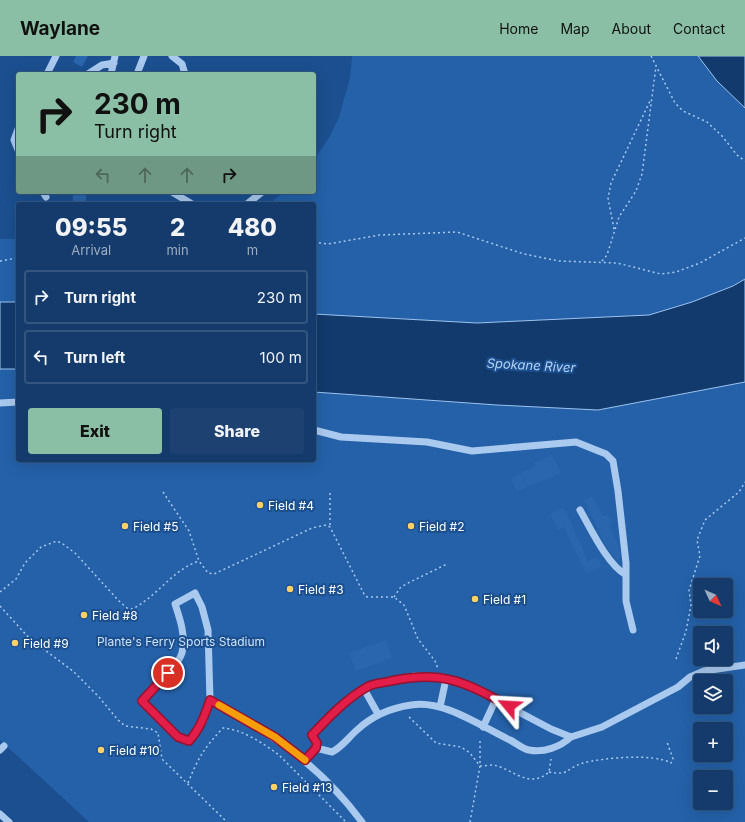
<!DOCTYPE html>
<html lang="en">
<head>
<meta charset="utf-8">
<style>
  :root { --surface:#143b6b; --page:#1d4271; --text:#f1f3f6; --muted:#9dadc1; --line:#33557e; --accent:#8abfa5 }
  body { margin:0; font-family:Inter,sans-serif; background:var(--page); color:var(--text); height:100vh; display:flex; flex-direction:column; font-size:15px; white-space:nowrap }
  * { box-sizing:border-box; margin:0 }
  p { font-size:13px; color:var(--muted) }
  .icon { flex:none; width:22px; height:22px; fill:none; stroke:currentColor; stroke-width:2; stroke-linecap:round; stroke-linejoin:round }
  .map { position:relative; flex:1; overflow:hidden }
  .details { position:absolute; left:16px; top:146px; width:300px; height:260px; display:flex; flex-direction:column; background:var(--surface); border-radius:4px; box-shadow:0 4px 16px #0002,0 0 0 1px var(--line) }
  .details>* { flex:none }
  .hud { position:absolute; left:16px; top:16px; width:300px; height:122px; border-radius:4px; box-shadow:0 4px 16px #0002,0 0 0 1px var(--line); background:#8abfa5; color:#111; overflow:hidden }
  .needle { width:26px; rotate:134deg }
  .buttons { position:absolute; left:693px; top:522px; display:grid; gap:8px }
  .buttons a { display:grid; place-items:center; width:40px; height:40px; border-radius:4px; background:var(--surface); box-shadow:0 4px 16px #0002,0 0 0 1px var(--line); font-size:20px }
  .pin { position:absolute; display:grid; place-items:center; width:34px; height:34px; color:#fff; margin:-17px; border:2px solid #fff; border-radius:50%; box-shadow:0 1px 4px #0007 }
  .me { position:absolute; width:44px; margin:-22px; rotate:297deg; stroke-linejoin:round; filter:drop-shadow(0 0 3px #0008) }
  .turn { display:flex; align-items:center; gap:14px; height:84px; padding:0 12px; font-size:18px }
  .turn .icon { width:52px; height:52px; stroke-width:2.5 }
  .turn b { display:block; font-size:28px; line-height:34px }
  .lanes { display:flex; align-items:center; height:38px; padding:0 12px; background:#0003; justify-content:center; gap:20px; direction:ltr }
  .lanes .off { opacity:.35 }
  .eta { display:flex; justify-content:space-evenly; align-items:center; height:68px; text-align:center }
  .eta b { font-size:24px; font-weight:800; line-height:28px }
  .primary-button { display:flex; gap:8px; margin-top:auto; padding:8px 12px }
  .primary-button a { flex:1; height:46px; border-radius:4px; background:var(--accent); color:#111; font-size:16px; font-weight:800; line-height:46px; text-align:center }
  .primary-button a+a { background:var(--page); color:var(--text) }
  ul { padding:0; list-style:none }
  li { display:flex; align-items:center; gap:12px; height:54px; margin:0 8px 6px; padding:0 4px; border:2px solid var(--line); border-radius:4px }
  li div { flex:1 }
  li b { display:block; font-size:15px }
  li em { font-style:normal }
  header { display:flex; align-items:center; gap:24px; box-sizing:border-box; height:56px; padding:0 20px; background:var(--accent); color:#111 }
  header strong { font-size:19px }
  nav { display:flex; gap:22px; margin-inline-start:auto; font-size:14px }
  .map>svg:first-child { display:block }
  .green { fill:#2461a8; fill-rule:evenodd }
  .water { fill:#123a6d; stroke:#9cc4f0 }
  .building { fill:#2a66ad }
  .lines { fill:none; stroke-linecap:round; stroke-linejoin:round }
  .path { stroke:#a9c9ee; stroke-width:1.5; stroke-dasharray:2 3; stroke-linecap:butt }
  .minor { stroke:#a9c9ee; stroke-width:7 }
  .route-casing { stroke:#92132f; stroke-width:10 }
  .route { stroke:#e11d48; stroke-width:7 }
  .slow { stroke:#f59e0b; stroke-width:7 }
  .poi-dot { fill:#ffd166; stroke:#1b4f8f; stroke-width:1.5 }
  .labels { text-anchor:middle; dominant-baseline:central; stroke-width:4; stroke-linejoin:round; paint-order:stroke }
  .poi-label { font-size:12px; fill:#fff; stroke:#1b4f8f; text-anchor:start }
  .park-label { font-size:12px; fill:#cfe3fa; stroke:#1b4f8f }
  .water-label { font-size:13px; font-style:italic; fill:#b5d3f5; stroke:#1b4f8f }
</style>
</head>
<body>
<header>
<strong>Waylane</strong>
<nav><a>Home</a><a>Map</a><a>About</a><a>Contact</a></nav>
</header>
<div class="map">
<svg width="745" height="766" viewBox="0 0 745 766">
  <rect width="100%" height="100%" fill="#1b4f8f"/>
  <path class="green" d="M352,0H698L717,25L745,52V223L733,230L692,246L649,259L477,267L314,258V148H269L284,136H314V104L330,80L339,61L350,22Z
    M0,183H18V246H0Z
    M0,313H18V404H314V336L497,349L598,354L745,326V766H89L0,684ZM700,529H726V555H700ZM700,577H726V603H700ZM700,625H726V651H700ZM700,673H726V699H700ZM700,721H726V747H700Z"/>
  <path class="water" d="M698,0H745V52L717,25Z
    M745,223V326L598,354L497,349L314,336V258L477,267L649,259L692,246L733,230Z
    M0,246H18V313H0Z"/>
  <path class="building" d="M76,0H88L82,11L73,6Z
    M73,136H86V148H73Z
    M552,399L561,417L517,435L511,423L513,421L536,410L534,407Z
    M593,440L603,460L607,458L612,467L609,469L620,495V503L617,504L605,488L584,444Z
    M564,451L588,505L597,501L602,510L586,518L564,471L558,474L550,458Z
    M386,584L392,602L356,615L349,597Z"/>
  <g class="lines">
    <path class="path" d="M651,0L675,47L683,55L707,66L722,80L737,99L745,105
      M614,173L608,142L611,127L650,45
      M314,186L328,188L380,179L457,176L524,198L559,205L617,207L661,218L676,216L700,207L745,182
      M0,205L18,202
      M602,205L607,199L619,161L636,135L642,118L656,10
      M163,436L189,475L199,505L208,517L214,518L312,472L326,469L330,471L364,538L367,541H394L404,549L418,583L435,605L438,613
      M330,437V471
      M0,536L16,523L25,507L41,491L57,485L63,488L75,497L119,545L127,552L132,553C157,541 172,514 199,505
      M394,541L400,532L406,528L447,508
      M0,550L30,583L73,615L99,641L118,664L125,670L151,673L158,677L162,703L227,766
      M676,603L686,575L691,549L689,534L700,500L697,484L705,464L739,436L745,426
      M409,661L436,687L461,691L470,697L480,710C484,710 489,709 493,709C512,712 529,734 549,716L551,703
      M549,716C570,720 566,712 583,707C602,702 654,697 671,707L673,703L667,686
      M188,727C198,702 204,692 223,672C242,673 264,688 279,699L346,766
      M470,766L480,710V682"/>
    <path class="minor" d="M172,0L182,8L185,18
      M47,18L56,0
      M88,18L102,9L114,7
      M111,18L115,0
      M137,18L144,0
      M18,73L14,84L18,94
      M43,136L46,141
      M172,136L192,148
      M247,148L262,136
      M0,347L18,346
      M314,374L341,381L427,386L472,395L576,386L606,398L613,405L618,435L626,507V545L633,574
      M580,454C591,473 607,508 626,519
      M195,537L202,551L208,574L210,644L204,664L189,685L178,681L142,645C153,633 177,612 182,597C186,580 180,563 175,548Z
      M364,633L378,658
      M210,644C272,678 319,708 362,766
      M440,651L446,623
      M483,671L496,643
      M316,692L332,696C342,691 348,682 357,674C372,660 390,652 411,649C443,643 482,671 510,684C516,687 523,693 529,694C544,697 560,691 571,681
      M0,694L4,690
      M305,704C314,693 320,693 312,679L347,645L368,630L414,620L442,621L468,629L551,673L571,681L602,671L678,631L690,621L704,615L745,609
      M0,758L9,766"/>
  </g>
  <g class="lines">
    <defs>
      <path id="route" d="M168,617L142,645L178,681L189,685C200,673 205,659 210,644L275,681L305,704L316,692L317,687L312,679C329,661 346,643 367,631C373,627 384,627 391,625C442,614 465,626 509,650"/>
    </defs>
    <use href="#route" class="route-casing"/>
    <use href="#route" class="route"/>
    <path class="slow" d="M219,649L275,681L305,704"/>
  </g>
  <g class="poi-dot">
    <circle cx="260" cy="449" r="4"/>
    <circle cx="125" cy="470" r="4"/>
    <circle cx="411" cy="470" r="4"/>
    <circle cx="290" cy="533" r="4"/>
    <circle cx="475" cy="543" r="4"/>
    <circle cx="84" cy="559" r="4"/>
    <circle cx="15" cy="587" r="4"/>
    <circle cx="101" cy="694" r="4"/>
    <circle cx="274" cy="731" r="4"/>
  </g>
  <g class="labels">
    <g class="poi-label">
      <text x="268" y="449">Field #4</text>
      <text x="133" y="470">Field #5</text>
      <text x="419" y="470">Field #2</text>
      <text x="298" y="533">Field #3</text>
      <text x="483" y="543">Field #1</text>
      <text x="92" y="559">Field #8</text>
      <text x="23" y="587">Field #9</text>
      <text x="109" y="694">Field #10</text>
      <text x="282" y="731">Field #13</text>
    </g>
    <g class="park-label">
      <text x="181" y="585">Plante's Ferry Sports Stadium</text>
    </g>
    <g class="water-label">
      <text transform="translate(531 309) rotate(3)">Spokane River</text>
    </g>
  </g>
</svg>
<div class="buttons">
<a><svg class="needle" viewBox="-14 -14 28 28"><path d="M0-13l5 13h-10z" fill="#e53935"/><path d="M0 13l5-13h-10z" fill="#9dadc1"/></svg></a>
<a><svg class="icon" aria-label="sound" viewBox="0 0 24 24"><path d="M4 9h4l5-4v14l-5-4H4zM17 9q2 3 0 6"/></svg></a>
<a><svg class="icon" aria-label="layers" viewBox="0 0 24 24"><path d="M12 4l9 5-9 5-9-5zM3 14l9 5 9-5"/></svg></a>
<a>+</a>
<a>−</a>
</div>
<div class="pin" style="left:168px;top:617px;background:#d93025"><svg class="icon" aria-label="arrive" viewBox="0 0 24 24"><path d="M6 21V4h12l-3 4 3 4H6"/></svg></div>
<svg class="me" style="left:509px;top:650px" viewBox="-20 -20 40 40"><path d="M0-17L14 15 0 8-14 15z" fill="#e11d48" stroke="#fff" stroke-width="4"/></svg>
<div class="hud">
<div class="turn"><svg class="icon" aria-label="right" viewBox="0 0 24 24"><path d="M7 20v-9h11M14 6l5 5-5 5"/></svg><div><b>230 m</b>Turn right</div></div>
<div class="lanes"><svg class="icon off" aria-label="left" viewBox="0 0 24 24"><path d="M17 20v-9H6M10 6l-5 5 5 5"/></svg><svg class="icon off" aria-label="ahead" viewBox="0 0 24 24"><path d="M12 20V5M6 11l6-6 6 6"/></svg><svg class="icon off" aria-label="ahead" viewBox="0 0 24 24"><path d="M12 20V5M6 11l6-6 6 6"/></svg><svg class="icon" aria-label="right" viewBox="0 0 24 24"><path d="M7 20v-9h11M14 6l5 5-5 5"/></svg></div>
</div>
<section class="details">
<div class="eta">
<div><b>09:55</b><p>Arrival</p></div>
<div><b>2</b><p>min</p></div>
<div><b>480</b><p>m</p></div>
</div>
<ul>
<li><svg class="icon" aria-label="right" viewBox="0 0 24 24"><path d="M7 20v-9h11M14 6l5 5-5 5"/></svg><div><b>Turn right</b></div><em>230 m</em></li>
<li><svg class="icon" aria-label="left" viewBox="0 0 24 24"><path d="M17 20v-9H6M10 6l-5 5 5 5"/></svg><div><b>Turn left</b></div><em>100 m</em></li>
</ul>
<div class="primary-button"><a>Exit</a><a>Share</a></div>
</section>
</div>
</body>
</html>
